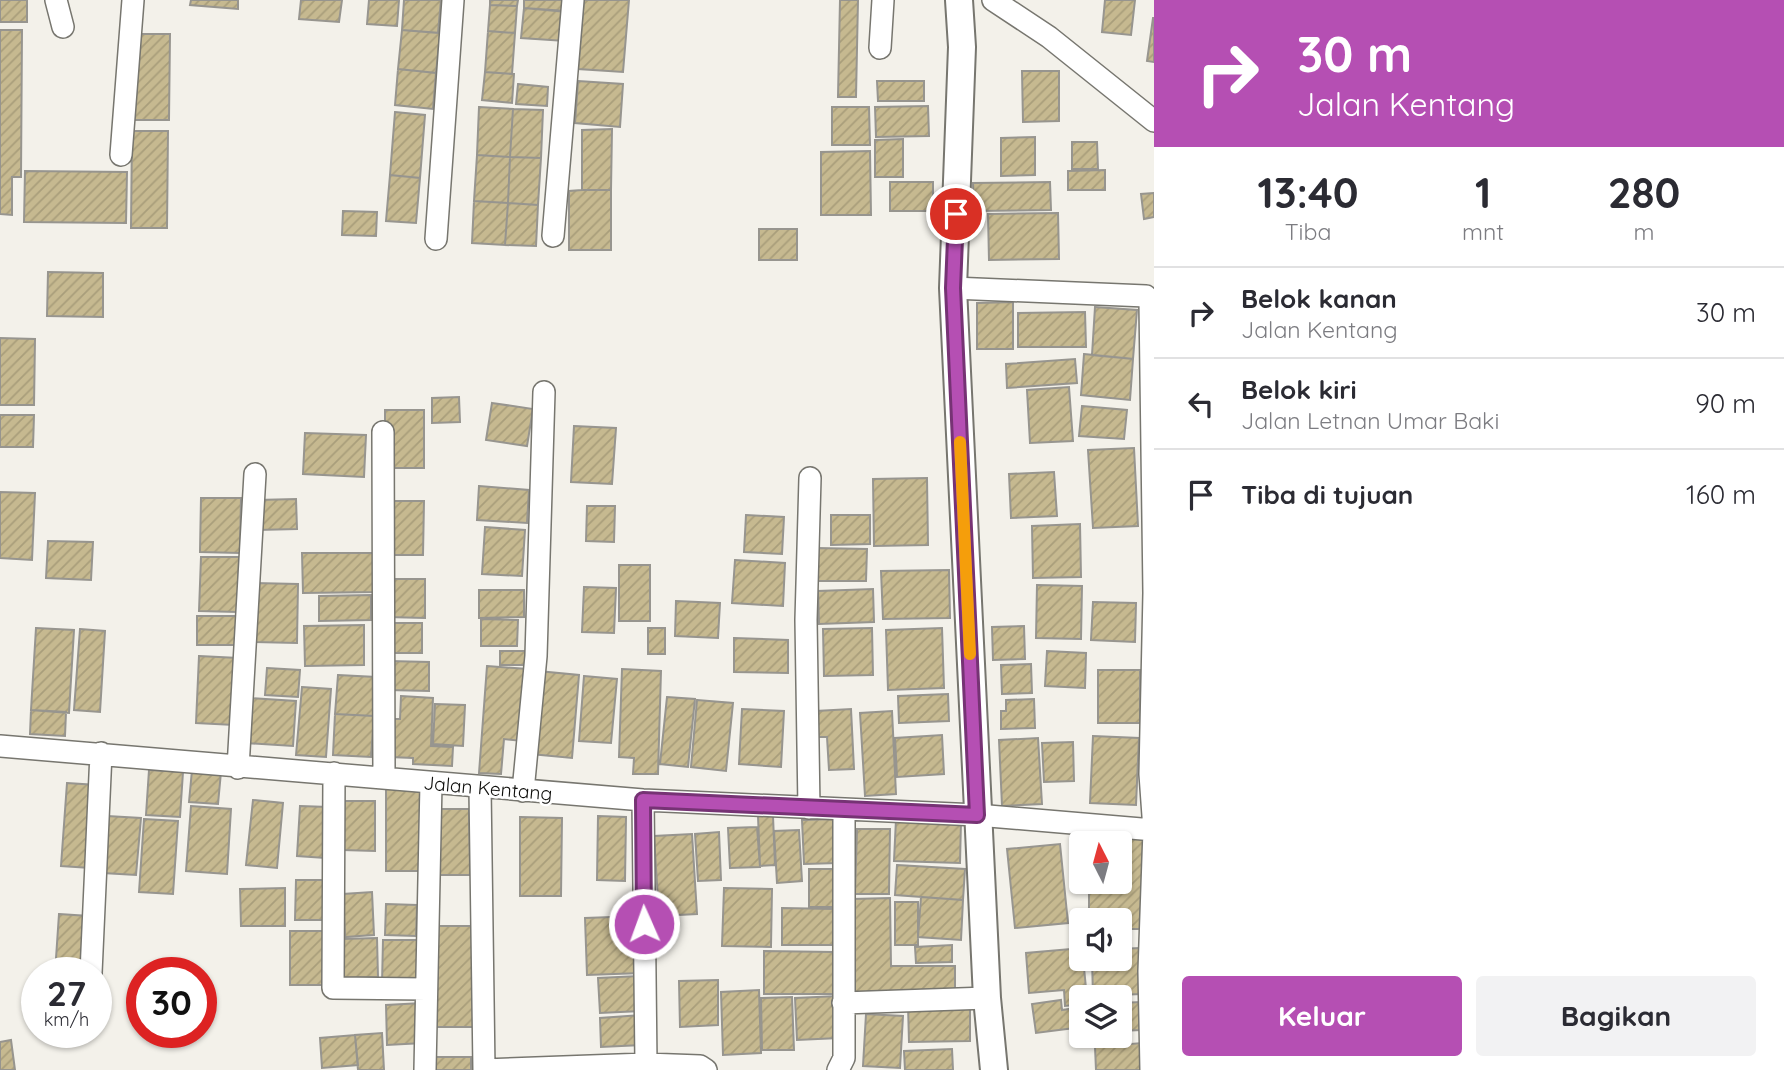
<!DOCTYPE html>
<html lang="id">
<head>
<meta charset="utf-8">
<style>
  :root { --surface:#fff; --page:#f2f2f3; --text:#2b2b33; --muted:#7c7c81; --line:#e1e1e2; --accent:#b54fb3 }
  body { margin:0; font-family:Quicksand,sans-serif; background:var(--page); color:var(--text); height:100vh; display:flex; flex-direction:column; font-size:26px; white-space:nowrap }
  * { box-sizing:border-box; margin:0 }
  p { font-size:23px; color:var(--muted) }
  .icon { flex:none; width:38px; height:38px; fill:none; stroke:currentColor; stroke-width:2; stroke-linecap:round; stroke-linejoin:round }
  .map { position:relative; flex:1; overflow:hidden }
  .drawer { display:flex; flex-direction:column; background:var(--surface); width:630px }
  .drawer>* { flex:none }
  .top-card { background:#b54fb3; color:#fff; overflow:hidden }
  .needle { width:46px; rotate:354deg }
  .buttons { position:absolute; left:1069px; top:831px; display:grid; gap:14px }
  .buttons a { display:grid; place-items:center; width:63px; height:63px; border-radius:7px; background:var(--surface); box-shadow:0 2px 5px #0004; font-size:35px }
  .speed { position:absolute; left:21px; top:957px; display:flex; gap:14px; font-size:35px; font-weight:700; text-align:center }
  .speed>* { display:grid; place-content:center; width:91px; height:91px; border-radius:50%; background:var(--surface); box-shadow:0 2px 5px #0004; line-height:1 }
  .speed small { font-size:18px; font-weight:400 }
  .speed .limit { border:10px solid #d22; background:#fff; color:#111 }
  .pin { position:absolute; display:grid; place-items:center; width:60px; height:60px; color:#fff; margin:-30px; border:4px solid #fff; border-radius:50%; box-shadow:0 2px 7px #0007 }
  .me { position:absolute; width:77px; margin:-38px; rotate:358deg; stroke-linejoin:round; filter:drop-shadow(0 0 5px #0008) }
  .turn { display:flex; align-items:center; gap:24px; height:147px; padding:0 28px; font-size:32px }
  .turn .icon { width:91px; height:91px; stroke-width:2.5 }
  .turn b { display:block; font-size:49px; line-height:60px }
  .eta { display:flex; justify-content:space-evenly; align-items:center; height:119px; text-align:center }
  .eta b { font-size:42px; font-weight:800; line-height:49px }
  .action { display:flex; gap:14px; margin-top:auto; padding:14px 28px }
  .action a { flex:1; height:80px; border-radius:7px; background:var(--accent); color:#fff; font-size:28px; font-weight:800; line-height:80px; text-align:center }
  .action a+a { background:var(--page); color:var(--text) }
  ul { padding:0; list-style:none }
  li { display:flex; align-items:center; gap:21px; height:91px; padding:0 28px; border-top:2px solid var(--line) }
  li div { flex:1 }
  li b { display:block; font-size:26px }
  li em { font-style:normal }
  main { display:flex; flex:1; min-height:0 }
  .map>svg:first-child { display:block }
  .building { fill:url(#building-hatch); stroke:#97958f; stroke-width:2 }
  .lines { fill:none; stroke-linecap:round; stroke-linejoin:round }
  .minor-casing { stroke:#77766f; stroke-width:24 }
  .tertiary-casing { stroke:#77766f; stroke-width:30 }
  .minor { stroke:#fff; stroke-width:21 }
  .tertiary { stroke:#fff; stroke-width:26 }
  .route-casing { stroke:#763374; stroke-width:18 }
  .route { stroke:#b54fb3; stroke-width:12 }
  .slow { stroke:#f59e0b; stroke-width:12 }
  .labels { text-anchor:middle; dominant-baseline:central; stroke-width:5; stroke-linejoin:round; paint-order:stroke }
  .street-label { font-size:19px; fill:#0d0d0a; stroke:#fff }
</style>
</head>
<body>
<main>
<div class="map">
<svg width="1154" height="1070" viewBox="0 0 1154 1070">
  <defs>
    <pattern id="building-hatch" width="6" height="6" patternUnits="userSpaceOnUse" patternTransform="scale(1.75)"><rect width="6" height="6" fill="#c6b990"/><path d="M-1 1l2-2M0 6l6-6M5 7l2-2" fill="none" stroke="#a99e7b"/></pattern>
  </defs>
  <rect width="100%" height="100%" fill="#f3f1ea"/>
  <path class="building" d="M0,0H27V22H0Z
    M191,0H238V9L190,5Z
    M301,0H342L339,22L299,19Z
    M369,0H399L397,26L367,24Z
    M404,0H441L438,33L402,30Z
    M490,0H518L517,6L490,5Z
    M524,0H566V11L524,8Z
    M584,0H629L623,72L578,69Z
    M840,0H858L856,97H838Z
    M1105,0H1135L1131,35L1102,32Z
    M490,5L517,6L515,33L488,31Z
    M524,8L567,12L565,41L521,38Z
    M1153,18H1154V62L1147,61Z
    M0,30H22L21,177H12V215L0,214Z
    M402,30L440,33L436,73L398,69Z
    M488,31L515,33L512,74L485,72Z
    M134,34H170L169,120H133Z
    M398,69L436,73L433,109L395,105Z
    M1022,71H1059V121L1023,122Z
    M485,72L514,74L512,103L482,100Z
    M578,81L623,84L620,127L575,123Z
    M877,81H924V101H878Z
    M518,84L548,87L547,106L516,104Z
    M928,106L929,136L876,137L875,107Z
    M479,107L513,109L510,157L477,155Z
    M832,107H869L870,145H832Z
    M513,109L543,110L541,158L510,157Z
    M395,112L425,115L420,178L390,175Z
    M612,129L611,190H582V130Z
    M132,131H168L167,228H131Z
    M1035,137V175L1001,176V138Z
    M903,139V177H875V140Z
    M1072,142H1097L1098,169H1072Z
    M870,151L871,215H821V152Z
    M477,155L510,157L508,203L474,201Z
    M510,157L541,158L538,205L508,203Z
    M1105,170V190H1068V171Z
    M25,171L127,172L126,223L24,222Z
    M390,175L420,178L416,223L386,221Z
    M890,182H933V211H890Z
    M1050,182L1051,210L974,211L973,183Z
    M582,190H611V250H569V191Z
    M1154,193V217L1144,219L1141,194Z
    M474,201L508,203L505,245L472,243Z
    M508,203L538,205L536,246L505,245Z
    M343,211L377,212L376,236L342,235Z
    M1058,213L1059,259L989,260L988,214Z
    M759,229H797V260H759Z
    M48,272L103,273V317L47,316Z
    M1013,302V349H977V303Z
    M1095,307L1137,310L1133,359L1092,355Z
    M1085,312L1086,347H1018V313Z
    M0,338L35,339L34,405H0Z
    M1084,354L1133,359L1130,400L1081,395Z
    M1075,359L1077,383L1007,388L1006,364Z
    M1069,387L1073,441L1030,443L1027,390Z
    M459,397L460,422L432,423V398Z
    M492,403L533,409L527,446L486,440Z
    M1082,406L1127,410L1124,439L1079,436Z
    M385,410H424V468H385Z
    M0,415H34L33,447H0Z
    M574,426L616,428L612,484L571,482Z
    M305,433L366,435L364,477L303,474Z
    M1134,448L1138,526L1093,528L1088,450Z
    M1054,472L1057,516L1011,518L1009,474Z
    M927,478L928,545L874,546L873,479Z
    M479,486L529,490L527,523L477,520Z
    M0,492L35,493L32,560L0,558Z
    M201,498H241L240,553L200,552Z
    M296,499L297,529L257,530V500Z
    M387,501H424L423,555H386Z
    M587,506H615L614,542L586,541Z
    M746,515L784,517L782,554L744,552Z
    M831,515H870V544L831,545Z
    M1080,524L1081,577L1033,578L1032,526Z
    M485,527L525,530L522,576L482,574Z
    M48,541L93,542L91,580L46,578Z
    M817,548L867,549L866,581H816Z
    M302,553H374V592L303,593Z
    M201,557H239L238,612L199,611Z
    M735,560L785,563L783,606L732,603Z
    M619,565H650V621H619Z
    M949,570L950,618L883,619L881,571Z
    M387,579H425V618L387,617Z
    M254,583L298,584L297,643L253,642Z
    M1037,585L1082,586L1081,639L1036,638Z
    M584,587L616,588L614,633L582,632Z
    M873,589L874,622L819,624L818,591Z
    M479,590H524V617L479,618Z
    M371,595V620L319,621V596Z
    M676,601L720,603L718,638L675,636Z
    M1093,602L1136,603L1135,642L1091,640Z
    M197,616H241V645H197Z
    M481,619L518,620L517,646H481Z
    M390,623H422V653H390Z
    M364,625V665L305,666L304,626Z
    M1024,626L1025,659L993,660L992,627Z
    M36,628L74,630L69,713L31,710Z
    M648,628H665V654H648Z
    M872,628L873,675L824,676L823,629Z
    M942,628L944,688L888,690L886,630Z
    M80,629L105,631L100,712L74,710Z
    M734,638L788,640V673L734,672Z
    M500,651H531L530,665H500Z
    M1047,651L1086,653L1085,688L1045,686Z
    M199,656L238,658L234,725L196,723Z
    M389,661L429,662V691L388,690Z
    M1031,664L1032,693L1002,694L1001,665Z
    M487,666L527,669L522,741L504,739L501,774L479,773Z
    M267,668L300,670L298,697L265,695Z
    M622,669L661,671L658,774H633L634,758L619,757Z
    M1098,670H1140V723H1098Z
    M538,671L579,675L572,758L531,754Z
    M338,675L376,677L374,716L335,714Z
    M584,676L617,679L611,743L579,741Z
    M302,687L331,689L326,757L296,755Z
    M948,694L949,721L899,723L898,696Z
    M401,696L433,698L431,746L453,747L452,766L413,764V758L390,757L392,719H400Z
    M667,697L695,699L688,767L660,764Z
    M249,698L296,701L293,746L246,743Z
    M1034,699L1035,728L1001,729V711H1006V700Z
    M697,700L733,703L726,771L691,767Z
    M435,704L465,705L463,746L433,744Z
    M742,709L784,711L781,767L739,764Z
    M851,709L854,769L829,770L827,737H817L816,711Z
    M31,710L66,712L65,736L30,734Z
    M892,711L896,794L865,796L860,713Z
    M335,714L374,716L371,757L333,755Z
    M942,735L944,774L897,777L895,738Z
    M1093,736L1139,738L1136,805L1090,803Z
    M1038,738L1042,804L1002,806L999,740Z
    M1073,742L1074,781L1044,782L1042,743Z
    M149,770L183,772L180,817L146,815Z
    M192,770L221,772L218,804L189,802Z
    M67,783L97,785L90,868L61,866Z
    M421,788L422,871H386V789Z
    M253,800L283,803L277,868L246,865Z
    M344,801H375V851L343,850Z
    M191,806L231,809L227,874L186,871Z
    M300,806L328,807L325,858L297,856Z
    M437,809H469L470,875H438Z
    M107,816L141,818L136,875L103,873Z
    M598,816L626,817L625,881L597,880Z
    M758,816H773L775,865L760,866Z
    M520,817L562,818L561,896H520Z
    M144,819L178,821L173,894L139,892Z
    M836,819L838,863L804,864L802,820Z
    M896,819L961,821L960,863L894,861Z
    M757,827L760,867L730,868L728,828Z
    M857,829H890L889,894H855Z
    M799,830L802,881L777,883L774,831Z
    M1090,831H1143V929H1120V920H1089V882H1120V844H1090Z
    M719,832L721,880L698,881L695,834Z
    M692,834L697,914L659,916L654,836Z
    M1060,844L1068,923L1015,928L1007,849Z
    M897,865L965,869L963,900L895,895Z
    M809,869H834L833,907H809Z
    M296,880H324L323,920H295Z
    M285,888V926H241L240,889Z
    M724,888L772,889L771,947L722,946Z
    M372,892L374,935L345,937L343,894Z
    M921,897L963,900L961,940L918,937Z
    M890,898L891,966H955V995L853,996L852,899Z
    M895,902H918V945H895Z
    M386,904L417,905L416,936L385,935Z
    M782,908L834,909V945H782Z
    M59,914L89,916L85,973H55Z
    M640,916L642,973L587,975L585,918Z
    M433,926H475V1027H433Z
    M290,931H327V985H290Z
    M377,938L378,977L342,978V939Z
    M383,940H421V984H382Z
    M952,945V962L916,963L915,947Z
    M1082,948L1087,998H1082V1004L1065,1006L1064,990L1029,993L1026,953Z
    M1139,948L1141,994L1093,996L1092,959H1120V949Z
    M764,951L833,952V994H764Z
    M639,976L641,1011L600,1013L598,978Z
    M718,980V1025L680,1027L679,981Z
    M759,990L761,1053L723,1055L721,992Z
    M838,996L839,1038L797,1040L795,998Z
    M792,997L794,1050H762L761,998Z
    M1061,1000L1062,1010L1082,1007V1027L1036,1033L1032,1004Z
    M1141,1002V1030L1120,1031V1003Z
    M422,1003L423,1043L387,1045L386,1005Z
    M970,1004V1041L909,1042L908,1005Z
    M866,1014L903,1016L900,1068L863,1066Z
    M641,1015L642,1045L601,1047L600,1018Z
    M382,1033L384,1070H358L355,1035Z
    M355,1035L358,1065L322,1068L320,1038Z
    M11,1040L15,1070H0V1042Z
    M1142,1043L1144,1070H1096L1095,1047Z
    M952,1049L953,1070H905L904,1051Z
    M432,1057H471V1070H432Z"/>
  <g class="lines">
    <defs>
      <path id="minor" d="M56,0L63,27
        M993,0L1049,37L1154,121
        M880,48L883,0
        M121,155L133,0
        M553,236L573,0
        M436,239L453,0
        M953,288L1146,296L1150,302L1154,593
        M383,432L384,778
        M0,746L643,800L977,815L1154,830
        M238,768L255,474
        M334,773L333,988L426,989
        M480,788L484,1070
        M523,791L536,656L544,392
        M643,800L646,1064L700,1066L706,1070
        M809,808L806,620L810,478
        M91,973L101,753
        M843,1003L987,998
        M425,1070L431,783
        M484,1070L646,1064
        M838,1070L844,1058V809
        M1151,1070L1149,971L1154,830L1150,774L1154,593"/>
      <path id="tertiary" d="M959,0L962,47L953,288L987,998L994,1070"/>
    </defs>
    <use href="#minor" class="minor-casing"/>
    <use href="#tertiary" class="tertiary-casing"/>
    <use href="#minor" class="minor"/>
    <use href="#tertiary" class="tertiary"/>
  </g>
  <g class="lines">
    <defs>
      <path id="route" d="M644,924L643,800L977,815L953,288L956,214"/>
    </defs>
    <use href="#route" class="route-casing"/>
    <use href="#route" class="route"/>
    <path class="slow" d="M960,442L970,654"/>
  </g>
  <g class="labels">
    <g class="street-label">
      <text transform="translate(488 788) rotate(5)">Jalan Kentang</text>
    </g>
  </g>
</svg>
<div class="buttons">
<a><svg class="needle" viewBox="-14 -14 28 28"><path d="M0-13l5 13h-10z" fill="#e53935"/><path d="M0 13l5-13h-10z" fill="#7c7c81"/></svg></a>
<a><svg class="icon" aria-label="sound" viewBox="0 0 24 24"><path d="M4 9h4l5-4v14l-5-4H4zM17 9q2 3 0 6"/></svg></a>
<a><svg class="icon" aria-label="layers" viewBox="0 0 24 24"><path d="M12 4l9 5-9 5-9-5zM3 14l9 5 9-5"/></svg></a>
</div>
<div class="speed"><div>27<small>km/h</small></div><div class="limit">30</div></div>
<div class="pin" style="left:956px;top:214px;background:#d93025"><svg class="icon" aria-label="arrive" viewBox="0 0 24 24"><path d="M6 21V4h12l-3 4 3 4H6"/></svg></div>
<svg class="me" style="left:644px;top:924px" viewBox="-20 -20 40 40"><circle r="17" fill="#b54fb3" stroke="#fff" stroke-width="3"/><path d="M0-11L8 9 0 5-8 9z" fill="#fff"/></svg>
</div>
<section class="drawer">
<div class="top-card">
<div class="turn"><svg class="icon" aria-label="right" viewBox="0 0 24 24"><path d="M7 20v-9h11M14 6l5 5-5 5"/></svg><div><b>30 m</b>Jalan Kentang</div></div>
</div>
<div class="eta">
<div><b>13:40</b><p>Tiba</p></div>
<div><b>1</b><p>mnt</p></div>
<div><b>280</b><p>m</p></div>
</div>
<ul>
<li><svg class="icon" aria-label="right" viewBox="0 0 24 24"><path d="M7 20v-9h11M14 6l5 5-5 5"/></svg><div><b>Belok kanan</b><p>Jalan Kentang</p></div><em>30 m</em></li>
<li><svg class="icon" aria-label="left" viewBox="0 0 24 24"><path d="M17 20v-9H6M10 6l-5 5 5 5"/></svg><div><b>Belok kiri</b><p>Jalan Letnan Umar Baki</p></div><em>90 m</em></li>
<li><svg class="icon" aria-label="arrive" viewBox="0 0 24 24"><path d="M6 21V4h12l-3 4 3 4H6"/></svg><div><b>Tiba di tujuan</b></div><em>160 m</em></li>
</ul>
<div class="action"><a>Keluar</a><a>Bagikan</a></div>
</section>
</main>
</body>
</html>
